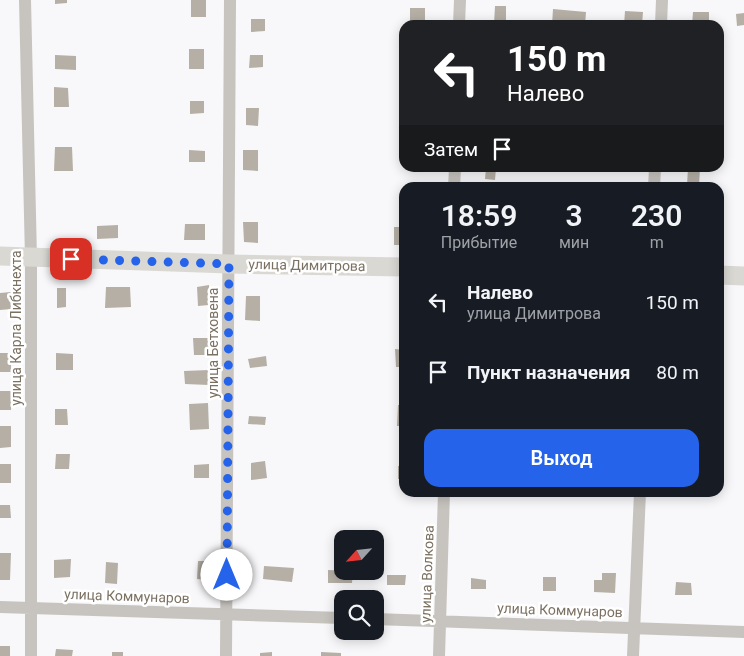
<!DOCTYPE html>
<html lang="ru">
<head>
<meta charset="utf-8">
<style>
  :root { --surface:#171b24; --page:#20242c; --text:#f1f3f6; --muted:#9ea1a6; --accent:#2563eb }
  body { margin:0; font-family:Roboto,sans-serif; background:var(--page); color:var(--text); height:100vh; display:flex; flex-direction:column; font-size:19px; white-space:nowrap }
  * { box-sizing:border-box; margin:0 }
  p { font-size:16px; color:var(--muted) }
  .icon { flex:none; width:28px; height:28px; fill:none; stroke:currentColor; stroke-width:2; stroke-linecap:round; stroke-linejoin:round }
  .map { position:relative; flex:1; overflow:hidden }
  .drawer { position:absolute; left:399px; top:182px; width:325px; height:315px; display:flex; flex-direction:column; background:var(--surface); border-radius:15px; box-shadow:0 2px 12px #0003 }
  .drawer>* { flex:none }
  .guide { position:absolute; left:399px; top:20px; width:325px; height:152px; border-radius:15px; box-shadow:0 2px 12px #0003; background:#202124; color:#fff; overflow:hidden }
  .needle { width:32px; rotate:243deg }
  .buttons { position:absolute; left:334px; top:530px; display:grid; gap:10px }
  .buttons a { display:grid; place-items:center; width:50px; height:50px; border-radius:10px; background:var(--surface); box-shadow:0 2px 12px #0003; font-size:25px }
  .pin { position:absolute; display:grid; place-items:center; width:42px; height:42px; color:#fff; margin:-21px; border-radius:10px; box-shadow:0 2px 8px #0006 }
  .me { position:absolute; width:55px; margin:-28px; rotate:0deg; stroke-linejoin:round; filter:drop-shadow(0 0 4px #0008) }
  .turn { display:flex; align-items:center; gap:18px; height:105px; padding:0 25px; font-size:22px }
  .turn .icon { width:65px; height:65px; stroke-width:2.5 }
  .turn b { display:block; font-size:35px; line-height:42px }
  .then { display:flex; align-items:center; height:48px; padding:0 25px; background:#0003; gap:10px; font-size:19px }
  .eta { display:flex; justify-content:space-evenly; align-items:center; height:85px; text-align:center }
  .eta b { font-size:30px; font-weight:600; line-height:35px }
  .primary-button { display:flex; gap:10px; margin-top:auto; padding:10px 25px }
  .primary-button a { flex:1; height:58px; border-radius:15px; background:var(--accent); color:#fff; font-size:20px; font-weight:600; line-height:58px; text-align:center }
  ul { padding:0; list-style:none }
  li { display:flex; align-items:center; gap:15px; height:70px; padding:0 25px }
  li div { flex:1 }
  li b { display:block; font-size:19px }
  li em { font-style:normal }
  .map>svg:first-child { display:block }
  .building { fill:#b5afa6 }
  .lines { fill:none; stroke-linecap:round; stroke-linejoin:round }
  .street { stroke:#c7c4bf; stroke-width:12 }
  .secondary { stroke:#dad8d3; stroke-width:19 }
  .route { stroke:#2563eb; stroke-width:9; stroke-dasharray:0 16.2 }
  .labels { text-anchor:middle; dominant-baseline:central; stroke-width:5; stroke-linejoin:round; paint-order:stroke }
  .street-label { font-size:14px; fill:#7b7162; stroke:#fff }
</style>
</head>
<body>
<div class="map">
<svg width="744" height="656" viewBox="0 0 744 656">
  <rect width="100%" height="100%" fill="#f8f8fa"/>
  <path class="building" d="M55,0H67V3L55,4Z
    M191,0H206V17H191Z
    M495,6H506V24H494Z
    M410,8H425V25H410Z
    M553,9L586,12L585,25H552Z
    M625,11L643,12L642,25H624Z
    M693,12H709V25H692Z
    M744,13V25L737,26L736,14Z
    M251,19H265V31L251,32Z
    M189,49H204V69H189Z
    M55,55L76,56V70L55,69Z
    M250,55H263V67L249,68Z
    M54,87L68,88L69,107H54Z
    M190,101H204V113L190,114Z
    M246,108H259L258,126L246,125Z
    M55,147H72L73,171H54Z
    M189,150L205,151V162H189Z
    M243,150H258V171L243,170Z
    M486,168H496L495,180L485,179Z
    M688,168H700L699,186L687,185Z
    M243,222H258V243L244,242Z
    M185,224H205V240H184Z
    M118,225V238L97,239V226Z
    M394,227H404V245H394Z
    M209,285V305L198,306L197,287Z
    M106,287H130L131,307L105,308Z
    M57,288H66V307L57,308Z
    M11,292V309L0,310V293Z
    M246,296H260V321L245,320Z
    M401,296H404V319H400Z
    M193,338H210L209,355H194Z
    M395,349L404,350V367H396Z
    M0,353H11V372H0Z
    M56,353L73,354V370H56Z
    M266,356L267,366L250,368L248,359Z
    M209,370V385L185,384L184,371Z
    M0,391H12L11,410H0Z
    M208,403L209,429L190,430L189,404Z
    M398,405H404V426H397Z
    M55,409H67L68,425H55Z
    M249,416L266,417L265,425L248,424Z
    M0,426H11V447L0,448Z
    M56,454H70L69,469H55Z
    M265,461L267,478L251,480V463Z
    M0,464H11V483H0Z
    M209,464V478H194V465Z
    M398,466H404V479H398Z
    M0,505H10L11,518H0Z
    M0,553H11L10,580H0Z
    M71,559L70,577L54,578V560Z
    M198,561H209L208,580L197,579Z
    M106,562L118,563L117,584L105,583Z
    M264,566L294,568L292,582L263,579Z
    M328,570L353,571L352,583H328Z
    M602,573H616L615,593L594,592V580H602Z
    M387,575H406L405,585H387Z
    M543,577H556V591H543Z
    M471,578L486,580V589H471Z
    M676,582L691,583L692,595H675Z
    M0,646H10V656H0Z
    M56,649L73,650L72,656H55Z
    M112,652H123V656H112Z
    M272,652V656H260V653Z
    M321,652L341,653V656H321Z"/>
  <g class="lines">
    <path class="street" d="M25,0L31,258V656
      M459,25L460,0
      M661,25L662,0
      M454,188L455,168
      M654,188L655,168
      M0,607L342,618
      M375,619L744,632
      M226,656L230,0
      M439,656L444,492
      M633,656L640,492"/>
    <path class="secondary" d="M0,256L229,264L404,267
      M719,275L744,276"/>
  </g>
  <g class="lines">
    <path class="route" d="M71,259L229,264L227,575"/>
  </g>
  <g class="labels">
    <g class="street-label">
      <text transform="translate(307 265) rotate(1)">улица Димитрова</text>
      <text transform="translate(16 328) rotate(-90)">улица Карла Либкнехта</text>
      <text transform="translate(213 343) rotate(-90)">улица Бетховена</text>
      <text transform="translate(427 574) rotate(-88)">улица Волкова</text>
      <text transform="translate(127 596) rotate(2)">улица Коммунаров</text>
      <text transform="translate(560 610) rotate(2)">улица Коммунаров</text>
    </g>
  </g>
</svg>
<div class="buttons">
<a><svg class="needle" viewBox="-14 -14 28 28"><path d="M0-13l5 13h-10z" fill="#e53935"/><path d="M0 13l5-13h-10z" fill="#9ea1a6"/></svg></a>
<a><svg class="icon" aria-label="search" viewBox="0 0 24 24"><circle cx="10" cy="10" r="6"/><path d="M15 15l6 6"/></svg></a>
</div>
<div class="pin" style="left:71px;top:259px;background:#d93025"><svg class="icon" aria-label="arrive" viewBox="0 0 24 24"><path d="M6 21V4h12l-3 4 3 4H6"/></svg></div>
<svg class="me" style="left:227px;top:575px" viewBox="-20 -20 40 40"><circle r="19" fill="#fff"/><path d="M0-13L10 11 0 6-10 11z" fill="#2563eb"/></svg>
<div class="guide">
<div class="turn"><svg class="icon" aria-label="left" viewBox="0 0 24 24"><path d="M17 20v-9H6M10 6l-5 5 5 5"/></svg><div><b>150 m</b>Налево</div></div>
<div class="then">Затем<svg class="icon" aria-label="arrive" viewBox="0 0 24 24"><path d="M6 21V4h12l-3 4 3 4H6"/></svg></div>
</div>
<section class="drawer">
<div class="eta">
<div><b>18:59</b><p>Прибытие</p></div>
<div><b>3</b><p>мин</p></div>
<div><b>230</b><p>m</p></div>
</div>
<ul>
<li><svg class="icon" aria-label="left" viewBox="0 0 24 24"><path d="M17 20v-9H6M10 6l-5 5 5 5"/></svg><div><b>Налево</b><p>улица Димитрова</p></div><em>150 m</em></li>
<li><svg class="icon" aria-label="arrive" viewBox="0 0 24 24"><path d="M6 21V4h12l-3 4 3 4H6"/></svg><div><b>Пункт назначения</b></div><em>80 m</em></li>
</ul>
<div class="primary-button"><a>Выход</a></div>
</section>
</div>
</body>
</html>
